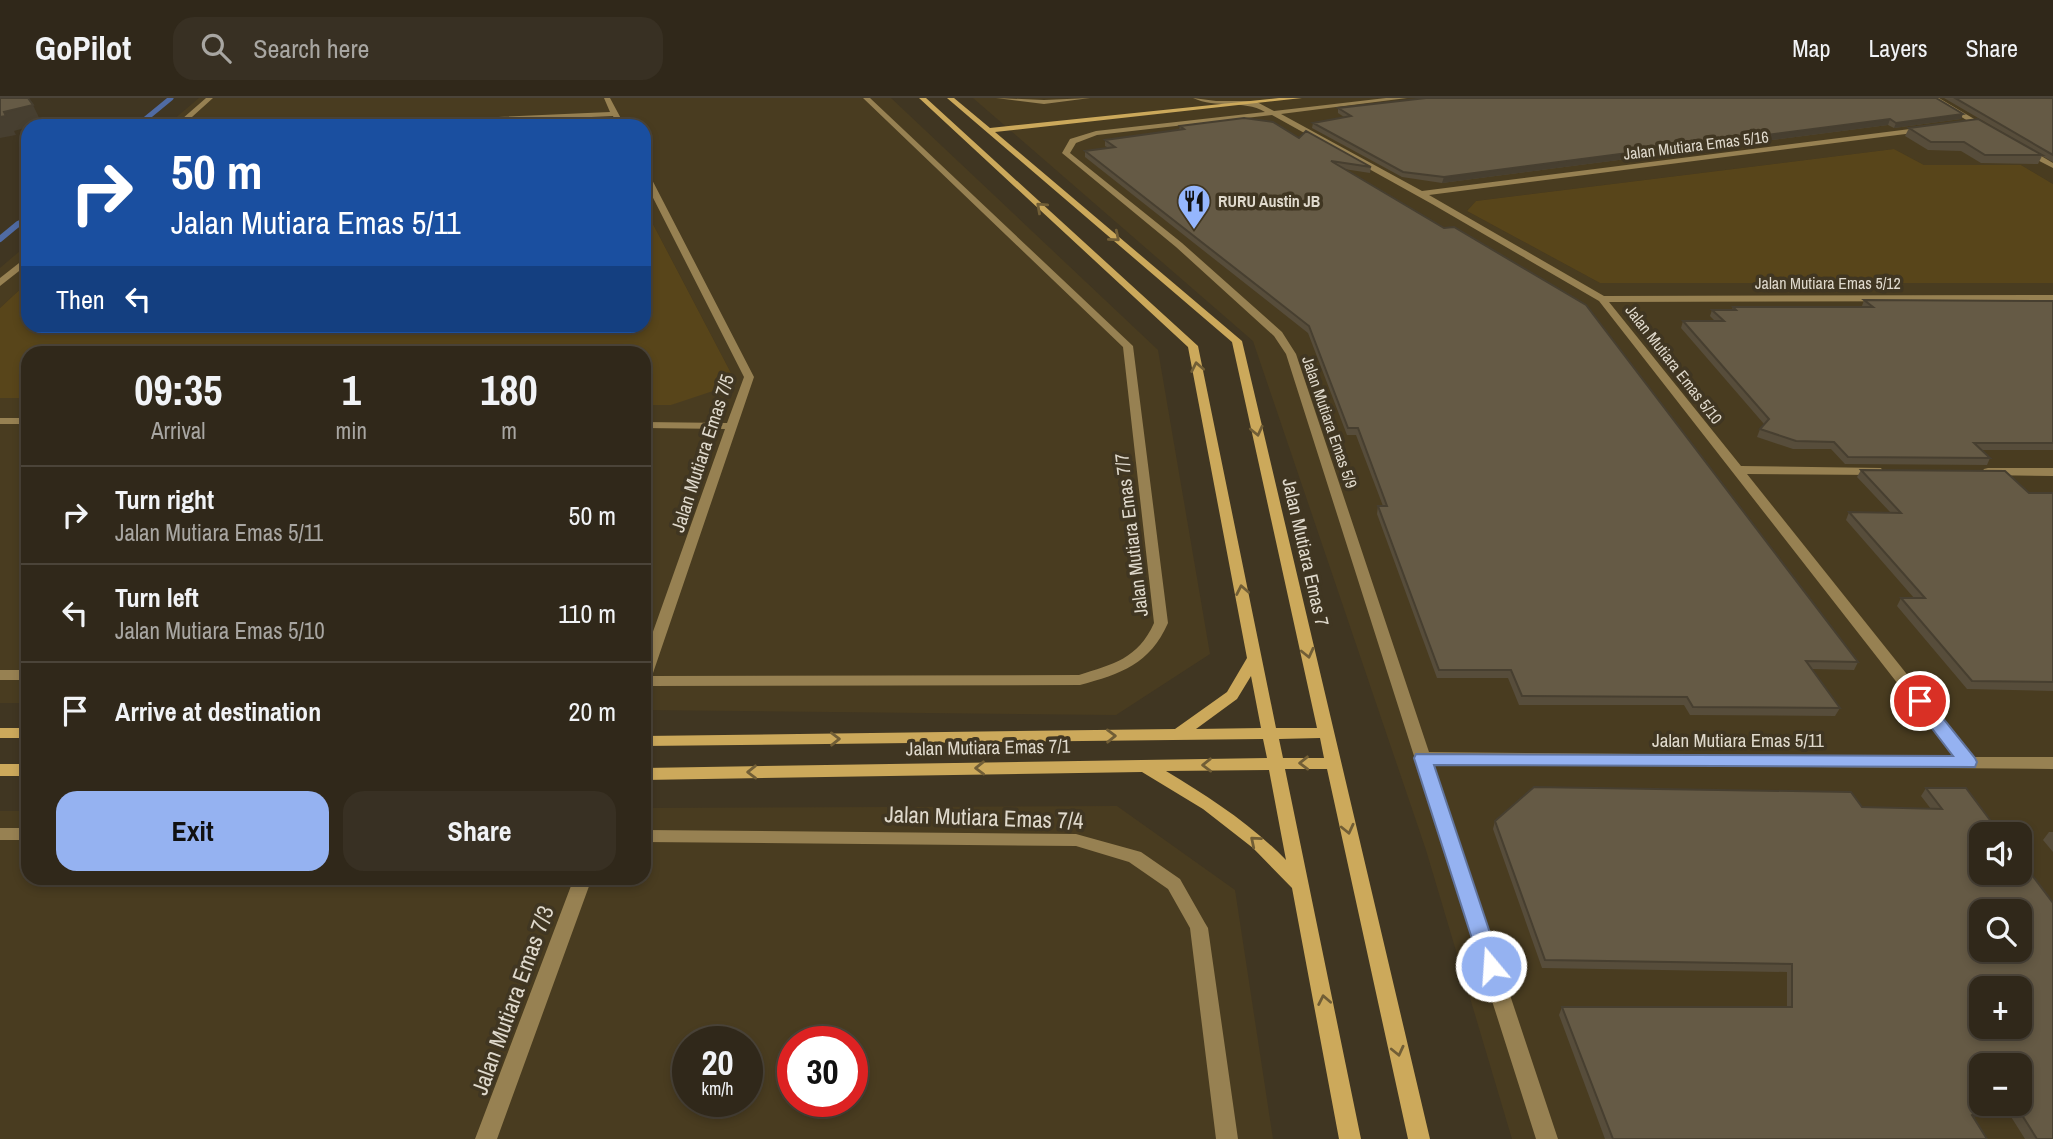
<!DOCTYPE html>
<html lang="en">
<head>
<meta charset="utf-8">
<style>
  :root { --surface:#30281a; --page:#383023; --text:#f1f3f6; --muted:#a8a6a2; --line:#4b4439; --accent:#95b2f1 }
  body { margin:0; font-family:"Archivo Narrow",sans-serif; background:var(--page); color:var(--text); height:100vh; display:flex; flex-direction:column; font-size:26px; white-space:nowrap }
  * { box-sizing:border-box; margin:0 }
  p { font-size:23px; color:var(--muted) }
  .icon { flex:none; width:38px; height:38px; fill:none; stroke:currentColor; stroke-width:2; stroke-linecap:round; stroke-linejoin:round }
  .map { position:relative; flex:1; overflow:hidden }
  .details { position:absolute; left:21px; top:248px; width:630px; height:539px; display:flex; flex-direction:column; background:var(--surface); border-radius:21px; box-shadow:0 4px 10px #0003,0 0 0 2px var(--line) }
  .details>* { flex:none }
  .top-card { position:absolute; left:21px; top:21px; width:630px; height:214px; border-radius:21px; box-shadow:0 4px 10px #0003,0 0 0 2px var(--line); background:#1a4fa0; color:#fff; overflow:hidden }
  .buttons { position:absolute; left:1969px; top:724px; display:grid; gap:14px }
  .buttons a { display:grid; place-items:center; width:63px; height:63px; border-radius:14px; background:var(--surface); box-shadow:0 4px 10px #0003,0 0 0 2px var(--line); font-size:35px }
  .speed { position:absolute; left:672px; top:928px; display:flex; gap:14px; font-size:35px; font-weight:700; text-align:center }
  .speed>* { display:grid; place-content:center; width:91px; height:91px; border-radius:50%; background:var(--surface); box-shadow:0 4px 10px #0003,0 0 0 2px var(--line); line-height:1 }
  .speed small { font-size:18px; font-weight:400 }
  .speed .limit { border:10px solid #d22; background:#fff; color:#111 }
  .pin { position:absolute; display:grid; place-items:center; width:60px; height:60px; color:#fff; margin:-30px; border:4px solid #fff; border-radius:50%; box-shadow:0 2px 7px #0007 }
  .me { position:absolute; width:77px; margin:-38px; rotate:342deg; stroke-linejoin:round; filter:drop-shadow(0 0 5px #0008) }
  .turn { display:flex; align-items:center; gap:24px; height:147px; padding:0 35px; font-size:32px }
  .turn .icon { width:91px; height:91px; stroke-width:2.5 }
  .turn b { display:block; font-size:49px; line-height:60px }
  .then { display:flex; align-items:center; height:66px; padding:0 35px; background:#0003; gap:14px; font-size:26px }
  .eta { display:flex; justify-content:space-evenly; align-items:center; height:119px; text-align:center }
  .eta b { font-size:42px; font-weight:700; line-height:49px }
  .primary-button { display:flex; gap:14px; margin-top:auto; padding:14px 35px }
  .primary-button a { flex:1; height:80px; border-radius:21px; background:var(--accent); color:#111; font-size:28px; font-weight:700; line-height:80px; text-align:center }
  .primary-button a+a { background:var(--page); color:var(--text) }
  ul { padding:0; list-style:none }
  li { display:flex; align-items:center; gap:21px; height:98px; padding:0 35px; border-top:2px solid var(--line) }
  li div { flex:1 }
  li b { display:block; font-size:26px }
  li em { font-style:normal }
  header { display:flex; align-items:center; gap:42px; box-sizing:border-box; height:98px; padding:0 35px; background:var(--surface); border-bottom:2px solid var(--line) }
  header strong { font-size:33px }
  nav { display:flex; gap:38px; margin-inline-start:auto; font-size:24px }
  .search { width:490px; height:63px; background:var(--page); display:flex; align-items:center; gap:18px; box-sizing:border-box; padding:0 24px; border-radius:21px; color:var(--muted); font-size:26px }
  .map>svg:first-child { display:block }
  .built { fill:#493c20; fill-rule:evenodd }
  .green { fill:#58451a }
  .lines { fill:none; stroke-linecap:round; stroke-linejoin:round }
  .stream-far1 { stroke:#506ba3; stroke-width:5 }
  .stream { stroke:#506ba3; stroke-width:6 }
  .street { fill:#978152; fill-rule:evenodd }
  .secondary { fill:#cca95b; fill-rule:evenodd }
  .wall { fill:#574d3b }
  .shaded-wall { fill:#473f30 }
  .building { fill:#655a45; stroke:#473f30; stroke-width:2; fill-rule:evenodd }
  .oneway { stroke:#715e36 }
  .route { fill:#95b2f1; stroke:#61749d; stroke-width:2 }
  .labels { text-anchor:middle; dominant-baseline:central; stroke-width:7; stroke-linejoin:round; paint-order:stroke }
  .far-street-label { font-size:16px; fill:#dfd9cc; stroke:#403622 }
  .far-poi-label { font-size:16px; font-weight:bold; fill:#dfd9cc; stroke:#403622; text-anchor:start }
  .street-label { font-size:19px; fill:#dfd9cc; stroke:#403622 }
  .near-street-label { font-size:23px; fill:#dfd9cc; stroke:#403622 }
</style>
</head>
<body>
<header>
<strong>GoPilot</strong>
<div class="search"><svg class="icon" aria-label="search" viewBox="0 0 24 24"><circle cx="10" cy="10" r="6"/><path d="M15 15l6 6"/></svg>Search here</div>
<nav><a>Map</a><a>Layers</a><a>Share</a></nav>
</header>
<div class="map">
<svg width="2053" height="1041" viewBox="0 0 2053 1041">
  <rect width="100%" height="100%" fill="#403622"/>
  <path class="built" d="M199,0H891L1158,252L1210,556L1116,617L644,612V307H671L731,275L644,109V28H166Z
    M973,0H2053V86L2021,67H1924L1894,51L1476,103L1467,113L1600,185H2053V1041H1512L1426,752L1253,243ZM1981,737H2020V775H1981ZM1981,814H2020V852H1981ZM1981,891H2020V929H1981ZM1981,968H2020V1006H1981Z
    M28,146V184L0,210V170Z
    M0,300H28V605H0Z
    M1117,708L1235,792L1273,1041H0V713H28V780H644V710ZM688,943H747V1003H688ZM793,943H852V1003H793Z"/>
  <path class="green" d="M1894,51L1924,67H2021L2053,86V185H1600L1467,113L1476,103Z
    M644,109L731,275L722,290L671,307H644V256H28V300H0V210L28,184V228H644Z"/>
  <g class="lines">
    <path class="stream-far1" d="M137,28L171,0
      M16,128L28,118"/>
    <path class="stream" d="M0,141L18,126"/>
    <path class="street" d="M206,0H213L182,28H174Z
      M604,0H610L625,28H617L613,18L387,28H332L336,26L610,14Z
      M863,0H870L1133,248L1168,525C1150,566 1121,576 1080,587L644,588V559L725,331L644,330V324L727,325L744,279L644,82V72L648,74L754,279L652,578L1079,577C1113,566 1138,561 1154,525L1123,249Z
      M996,0L1044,2L1090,0L1044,6Z
      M1193,0L1216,3H1255L1274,13L1386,0H1407L1281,16L1422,93L1926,29H1929V33L1429,97L1604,198L2053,197V203L1609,204L1741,368L1881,370L1883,373L1881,376L1877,377L1747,376L1973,659H2053V671L1433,666L1558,1041H1536L1286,256L1274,238L1176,149L1062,55L1070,41L1096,33L1265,14C1243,1 1216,11 1193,0ZM1272,17L1432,106L1599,203L1955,659L1429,654L1296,256L1282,234L1182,145L1070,55L1076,45L1097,37Z
      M1931,0H1939L1991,31L1984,33Z
      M2020,49H2026L2053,65V70L2020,53Z
      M28,158V166L0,188V180Z
      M0,320H28V326H0Z
      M1988,370H2053V378L1984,377L1982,374L1984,371Z
      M0,572H28V582H0Z
      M0,730H28V742H0Z
      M644,732L1076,736L1141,754L1180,781L1205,825L1208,830L1238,1041H1216L1190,830L1168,791L1129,764L1076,748L644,744Z
      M574,780H592L497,1041H475Z"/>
    <path class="secondary" d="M919,0H926L1198,248L1276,630H1317L1232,244L947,0H954L990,30L1279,0H1302L995,34L1242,243L1430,1041H1408L1327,671H1285L1361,1041H1339L1292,790L1253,750L1203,711L1142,674L644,682V670L1267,660L1263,641L644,648V638L1175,631L1227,594L1247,560L1188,249ZM1251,578L1261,630L1196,631L1237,601ZM1320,640L1324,660H1283L1279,641ZM1269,672L1286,762C1251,726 1209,699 1166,673Z
      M0,630H28V640H0Z
      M0,666H28V678H0Z"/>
  </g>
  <path class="wall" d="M1944,0H2053V64L2042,58L2038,66L1981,65L1961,53L1928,52L1905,38L1909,30L2021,45Z
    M1338,10L1961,21L1894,30L1888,27L1442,85L1402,79L1312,30L1313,25L1344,19L1338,15Z
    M1180,28L1299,40L1371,69L1370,75L1344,71L1858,564L1854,572L1812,571L1840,610L1835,618L1690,617L1684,607H1519L1508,580H1437L1377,416L1378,408H1383L1356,337H1347L1308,235L1085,59V53L1109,50L1105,48V42L1179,32Z
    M1864,202L2053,203V352H1982L1990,360L1987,367L1845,366L1831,351H1793L1757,339L1760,331L1764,326L1681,230L1683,223H1715L1710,218L1712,212H1732L1733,209H1863L1862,208Z
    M1861,372L2029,395H2053V593L1967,591L1897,508L1901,500H1914L1846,422L1849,414H1890L1857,379Z
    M1926,690L1999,734L2026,742L1981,737L2053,1041H2025L2003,1006H2020V968L1981,1006H1996L1974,1020L1987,1041H1605L1559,917L1562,909H1787V874L1542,870L1493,731L1495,723L1862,709L1931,711L1921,698Z
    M2049,734H2053V754L2043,742Z"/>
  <path class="shaded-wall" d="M33,7L42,26L34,28H28V29L14,33L16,37L0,40V19L4,14Z
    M1963,16L1961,21L1894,30L1896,25Z
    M1890,21L1888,27L1442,85L1444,79Z
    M2032,734L2026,742L2020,748V744Z
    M1989,1006H1996L1966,1025L1972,1017Z"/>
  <path class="building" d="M0,0H28L33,7L4,14L6,18L0,19Z
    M1426,0H1936L1963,16L1896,25L1890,21L1444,79L1403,74L1313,25L1351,18L1338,10Z
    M1955,0H2053V57Z
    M1244,20L1273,24L1299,40L1306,33L1371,69L1331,63L1444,130L1454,129L1586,207L1858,564L1806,563L1840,610L1693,609L1687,599L1522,598L1511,572H1439L1378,408H1387L1358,330H1348L1309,228L1085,53L1115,49L1105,42L1184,31L1180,28Z
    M1978,21L2042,57H1985L1964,44H1931L1909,30Z
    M1864,202L2053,203V345H1974L1990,360L1848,359L1834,344L1796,343L1760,331L1769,321L1683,223H1724L1712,212H1736L1733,209H1873Z
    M1861,372L2005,373L2029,395H2053V584L1972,583L1901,500H1925L1849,414L1901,415Z
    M1534,689L1851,694L1862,709L1942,711L1926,690H1966L1999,734H2032L2020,744V737H1981V775H2020V761L2053,805V1041H2037L2015,1006H2020V968H1981V1006H1989L1972,1017L1987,1041H1613L1562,909H1792V866L1545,862L1495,723ZM1981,814H2020V852H1981ZM1981,891H2020V929H1981Z"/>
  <defs><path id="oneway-chevron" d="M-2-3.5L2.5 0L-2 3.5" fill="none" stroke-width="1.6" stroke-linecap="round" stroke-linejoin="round" transform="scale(1.75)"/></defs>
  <g class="oneway">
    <use href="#oneway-chevron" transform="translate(1041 109) rotate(-138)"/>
    <use href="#oneway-chevron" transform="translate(1115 139) rotate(40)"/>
    <use href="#oneway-chevron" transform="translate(1197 269) rotate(-101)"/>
    <use href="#oneway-chevron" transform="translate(1257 333) rotate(77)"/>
    <use href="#oneway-chevron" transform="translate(1242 492) rotate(-101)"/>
    <use href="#oneway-chevron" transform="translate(1308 555) rotate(77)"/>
    <use href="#oneway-chevron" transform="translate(1111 638) rotate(-1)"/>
    <use href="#oneway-chevron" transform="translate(835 641) rotate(-1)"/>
    <use href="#oneway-chevron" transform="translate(1304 665) rotate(179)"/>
    <use href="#oneway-chevron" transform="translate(1207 667) rotate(179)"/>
    <use href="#oneway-chevron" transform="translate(980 670) rotate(179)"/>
    <use href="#oneway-chevron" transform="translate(752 674) rotate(179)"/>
    <use href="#oneway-chevron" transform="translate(1348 731) rotate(77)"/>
    <use href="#oneway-chevron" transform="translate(1255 743) rotate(-140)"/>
    <use href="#oneway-chevron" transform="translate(1324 902) rotate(-101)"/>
    <use href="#oneway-chevron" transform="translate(1398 953) rotate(77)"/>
  </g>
  <path class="route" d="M1920,597L1926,599L1975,660L1977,664L1975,669L1434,667L1501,868L1498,875L1491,877L1483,875L1414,660L1416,656L1953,658L1911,603Z"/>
  <defs>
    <symbol id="restaurant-pin" viewBox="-11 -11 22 30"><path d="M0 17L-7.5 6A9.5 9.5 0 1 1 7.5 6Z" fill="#95b6fd" stroke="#403622"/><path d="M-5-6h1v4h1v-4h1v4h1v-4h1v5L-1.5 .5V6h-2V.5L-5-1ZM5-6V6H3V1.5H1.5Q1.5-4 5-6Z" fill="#111"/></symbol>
  </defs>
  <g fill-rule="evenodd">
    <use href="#restaurant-pin" x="1175" y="84" width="38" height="52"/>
  </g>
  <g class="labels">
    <g class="far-street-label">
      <text transform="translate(1696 47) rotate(-7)">Jalan Mutiara Emas 5/16</text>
      <text x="1828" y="185">Jalan Mutiara Emas 5/12</text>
      <text transform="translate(1674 266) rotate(52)">Jalan Mutiara Emas 5/10</text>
      <text transform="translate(1330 324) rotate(71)">Jalan Mutiara Emas 5/9</text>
    </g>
    <g class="far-poi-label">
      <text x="1218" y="103">RURU Austin JB</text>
    </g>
    <g class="street-label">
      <text transform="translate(702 355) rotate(-72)">Jalan Mutiara Emas 7/5</text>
      <text transform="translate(1131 437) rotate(-97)">Jalan Mutiara Emas 7/7</text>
      <text transform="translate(1306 454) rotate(77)">Jalan Mutiara Emas 7</text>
      <text x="1738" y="642">Jalan Mutiara Emas 5/11</text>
      <text transform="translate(988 649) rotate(-1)">Jalan Mutiara Emas 7/1</text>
    </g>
    <g class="near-street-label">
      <text transform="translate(984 719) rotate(2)">Jalan Mutiara Emas 7/4</text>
      <text transform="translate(512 902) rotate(-70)">Jalan Mutiara Emas 7/3</text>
    </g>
  </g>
</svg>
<div class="buttons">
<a><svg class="icon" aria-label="sound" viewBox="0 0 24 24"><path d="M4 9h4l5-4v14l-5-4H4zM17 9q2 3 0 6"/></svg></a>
<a><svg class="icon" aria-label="search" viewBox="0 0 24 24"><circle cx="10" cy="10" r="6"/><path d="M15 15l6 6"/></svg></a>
<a>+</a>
<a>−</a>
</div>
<div class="speed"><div>20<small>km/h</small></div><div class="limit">30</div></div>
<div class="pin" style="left:1920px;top:603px;background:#d93025"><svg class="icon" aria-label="arrive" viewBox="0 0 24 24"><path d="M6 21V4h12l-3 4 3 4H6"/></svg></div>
<svg class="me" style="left:1491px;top:868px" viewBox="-20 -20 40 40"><circle r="17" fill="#95b2f1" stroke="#fff" stroke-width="3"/><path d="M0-11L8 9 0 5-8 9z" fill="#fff"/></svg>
<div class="top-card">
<div class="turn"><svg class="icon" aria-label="right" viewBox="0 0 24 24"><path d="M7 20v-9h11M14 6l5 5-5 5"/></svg><div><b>50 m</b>Jalan Mutiara Emas 5/11</div></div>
<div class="then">Then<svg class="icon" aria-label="left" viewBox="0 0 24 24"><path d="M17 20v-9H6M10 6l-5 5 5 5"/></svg></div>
</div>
<section class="details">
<div class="eta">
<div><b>09:35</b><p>Arrival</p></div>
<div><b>1</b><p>min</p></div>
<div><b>180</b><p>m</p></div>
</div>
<ul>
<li><svg class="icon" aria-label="right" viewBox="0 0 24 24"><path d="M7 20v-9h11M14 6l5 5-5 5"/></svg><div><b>Turn right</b><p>Jalan Mutiara Emas 5/11</p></div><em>50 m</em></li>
<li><svg class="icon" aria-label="left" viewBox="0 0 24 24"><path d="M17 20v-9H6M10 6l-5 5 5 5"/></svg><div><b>Turn left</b><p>Jalan Mutiara Emas 5/10</p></div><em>110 m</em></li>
<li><svg class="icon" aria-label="arrive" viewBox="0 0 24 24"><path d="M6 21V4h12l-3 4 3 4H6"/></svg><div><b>Arrive at destination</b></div><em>20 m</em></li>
</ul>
<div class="primary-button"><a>Exit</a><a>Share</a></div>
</section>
</div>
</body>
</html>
